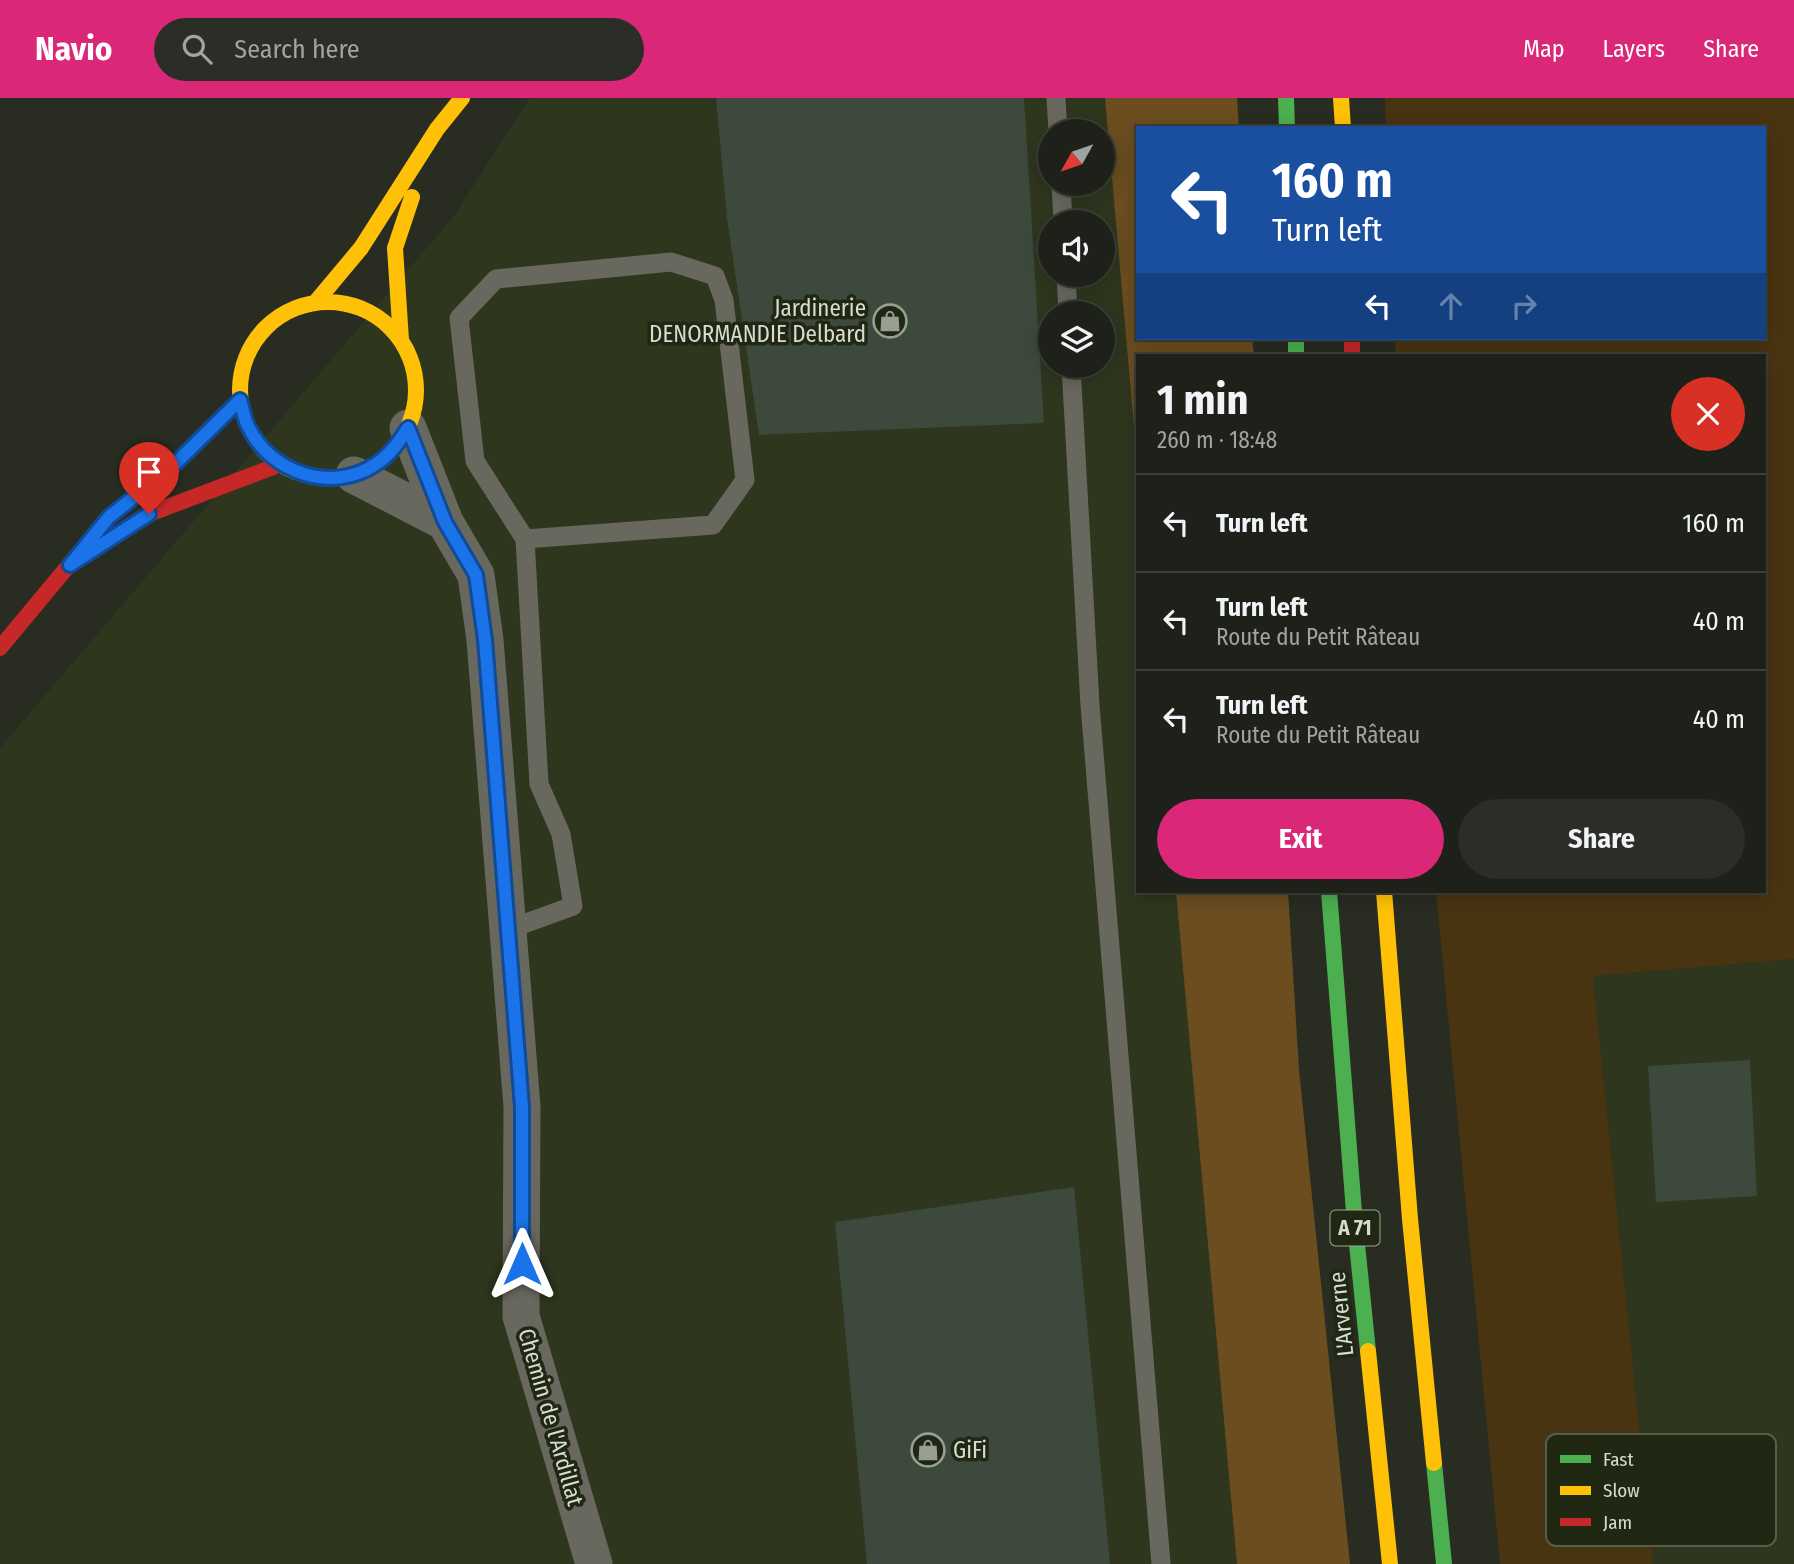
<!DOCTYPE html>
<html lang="en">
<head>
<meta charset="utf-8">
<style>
  :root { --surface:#1e2119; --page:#2b2e26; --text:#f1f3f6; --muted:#a1a3a2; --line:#3c3e38; --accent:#db2777 }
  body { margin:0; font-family:"Fira Sans Condensed",sans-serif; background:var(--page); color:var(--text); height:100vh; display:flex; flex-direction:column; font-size:26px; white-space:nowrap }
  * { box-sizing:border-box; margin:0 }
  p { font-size:23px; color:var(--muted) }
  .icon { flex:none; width:38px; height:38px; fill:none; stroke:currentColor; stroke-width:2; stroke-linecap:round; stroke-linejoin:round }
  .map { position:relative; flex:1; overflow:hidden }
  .sheet { position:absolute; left:1136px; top:256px; width:630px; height:539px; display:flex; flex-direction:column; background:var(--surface); border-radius:0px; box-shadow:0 4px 18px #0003,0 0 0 2px var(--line) }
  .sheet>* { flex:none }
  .top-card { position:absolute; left:1136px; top:28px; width:630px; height:214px; border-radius:0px; box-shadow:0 4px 18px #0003,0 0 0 2px var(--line); background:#1a4fa0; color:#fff; overflow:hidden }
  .needle { width:46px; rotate:230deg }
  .tools { position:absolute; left:1038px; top:21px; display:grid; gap:14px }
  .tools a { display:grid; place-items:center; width:77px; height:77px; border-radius:50%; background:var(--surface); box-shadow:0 4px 18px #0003,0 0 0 2px var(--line); font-size:35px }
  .pin { position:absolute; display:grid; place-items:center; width:60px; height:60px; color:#fff; margin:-72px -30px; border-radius:50% 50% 50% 0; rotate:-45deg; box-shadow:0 0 7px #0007 }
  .pin .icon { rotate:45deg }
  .me { position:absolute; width:77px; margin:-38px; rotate:0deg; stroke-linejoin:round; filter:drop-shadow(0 0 5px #0008) }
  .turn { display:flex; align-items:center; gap:24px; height:147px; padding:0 21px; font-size:32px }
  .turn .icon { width:91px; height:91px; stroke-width:2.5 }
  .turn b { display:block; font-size:49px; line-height:60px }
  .lanes { display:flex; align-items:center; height:66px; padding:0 21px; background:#0003; justify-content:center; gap:35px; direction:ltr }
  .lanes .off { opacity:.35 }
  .round { display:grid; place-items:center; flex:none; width:74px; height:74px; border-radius:37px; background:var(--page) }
  .summary { display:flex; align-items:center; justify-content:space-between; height:119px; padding:0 21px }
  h1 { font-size:42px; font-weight:700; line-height:52px }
  .action { display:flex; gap:14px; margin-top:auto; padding:14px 21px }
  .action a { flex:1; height:80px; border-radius:42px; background:var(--accent); color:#fff; font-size:28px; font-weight:700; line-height:80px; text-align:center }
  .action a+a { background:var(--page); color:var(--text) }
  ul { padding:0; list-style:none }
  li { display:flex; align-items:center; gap:21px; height:98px; padding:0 21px; border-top:2px solid var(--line) }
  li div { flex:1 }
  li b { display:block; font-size:26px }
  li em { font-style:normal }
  header { display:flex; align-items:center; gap:42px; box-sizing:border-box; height:98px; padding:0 35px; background:var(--accent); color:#fff }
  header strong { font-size:33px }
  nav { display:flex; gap:38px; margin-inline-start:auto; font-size:24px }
  .search { width:490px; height:63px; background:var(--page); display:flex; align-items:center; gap:18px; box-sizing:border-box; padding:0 24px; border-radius:38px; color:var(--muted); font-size:26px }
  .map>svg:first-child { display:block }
  .built { fill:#2e361e; fill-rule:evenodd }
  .green { fill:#493412 }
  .forest { fill:#6b4d20 }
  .building { fill:#3e493d }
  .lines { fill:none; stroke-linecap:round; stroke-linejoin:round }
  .lane { stroke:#69685f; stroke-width:19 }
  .street { stroke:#69685f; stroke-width:37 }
  .fast { stroke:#4caf50; stroke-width:16 }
  .slow { stroke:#ffc107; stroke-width:16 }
  .jam { stroke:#c62828; stroke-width:16 }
  .route-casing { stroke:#114b97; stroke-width:18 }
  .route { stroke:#1a73e8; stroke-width:12 }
  .labels { text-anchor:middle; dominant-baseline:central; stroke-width:7; stroke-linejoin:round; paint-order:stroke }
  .shield { fill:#202713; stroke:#9fa697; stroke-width:2 }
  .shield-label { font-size:21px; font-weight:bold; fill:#d6dccf }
  .poi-label { font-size:23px; fill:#d6dccf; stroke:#202713; text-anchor:end }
  .street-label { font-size:23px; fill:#d6dccf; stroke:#202713 }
  .key { fill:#202713; stroke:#575d4b; stroke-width:2 }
  .key-label { font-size:19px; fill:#d6dccf }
</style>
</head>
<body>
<header>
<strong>Navio</strong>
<div class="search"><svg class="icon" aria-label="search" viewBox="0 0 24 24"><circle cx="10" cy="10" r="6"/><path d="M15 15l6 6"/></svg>Search here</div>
<nav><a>Map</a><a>Layers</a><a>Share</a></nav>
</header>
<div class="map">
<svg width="1794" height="1466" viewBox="0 0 1794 1466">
  <rect width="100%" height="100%" fill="#282c21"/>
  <path class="built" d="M530,0H1110L1138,270V793H1190L1257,1466H0V650L453,119ZM1050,33H1102V86H1050ZM1050,124H1102V177H1050ZM1050,215H1102V268H1050Z
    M1794,861V1466H1653L1593,878Z"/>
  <path class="green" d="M1385,0H1794V861L1593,878L1653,1466H1500L1436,793H1764V257H1396L1395,240H1764V30H1386Z"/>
  <path class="forest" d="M1105,0H1237L1239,30H1138V240H1252L1254,257H1138L1137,363Z
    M1176,793H1288L1299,972L1350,1466H1237Z"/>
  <path class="building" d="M716,0H1024L1044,325L759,337L727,120Z
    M1750,962L1757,1098L1656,1104L1648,968Z
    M1074,1089L1110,1466H867L835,1124Z"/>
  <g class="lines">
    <path class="lane" d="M1056,0L1058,33
      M1061,86L1063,124
      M1066,177L1068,215
      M1071,268L1090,607L1161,1466
      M507,832L573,808L561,736L539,686L525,441L713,427L745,382L724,202L715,178L671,164L496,181L459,220L475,363L525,441"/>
    <path class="street" d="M408,330L445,424L476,477L485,542L522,1009L521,1218L594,1466
      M354,377L445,424"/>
    <path class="fast" d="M1286,0L1287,30
      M1296,240V257
      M1329,793L1355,1127L1368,1253
      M1434,1365L1444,1466"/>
    <path class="slow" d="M1341,0L1343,30
      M240 292a88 88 0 1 1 176 0a88 88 0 1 1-176 0Z
      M315,205L361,150L437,31L462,0
      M401,242L395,150L412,99
      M1384,793L1410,1121L1434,1365
      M1368,1253L1390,1466"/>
    <path class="jam" d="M1352,240V257
      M116,438L149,416L281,366
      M0,550L109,419L173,368L240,302"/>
  </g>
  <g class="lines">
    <defs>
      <path id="route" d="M149,416L70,467L109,419L173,368L240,302C243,311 244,321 248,328C270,375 332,396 376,366C390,357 399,344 408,330L445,424L476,477L485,542L522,1009V1166"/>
    </defs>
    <use href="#route" class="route-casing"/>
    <use href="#route" class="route"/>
  </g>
  <defs>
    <symbol id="shop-ring" viewBox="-11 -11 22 22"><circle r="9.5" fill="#202713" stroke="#999e92" stroke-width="1.5"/><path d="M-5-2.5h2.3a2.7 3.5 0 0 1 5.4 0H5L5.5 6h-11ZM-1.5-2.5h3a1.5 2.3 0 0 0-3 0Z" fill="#999e92"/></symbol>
  </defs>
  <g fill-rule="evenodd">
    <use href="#shop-ring" x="871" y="204" width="38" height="38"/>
    <use href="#shop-ring" x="909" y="1333" width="38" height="38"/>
  </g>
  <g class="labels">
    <rect class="shield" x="1330.5" y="1112.5" width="49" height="35" rx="5"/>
    <g class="shield-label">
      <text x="1355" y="1130">A 71</text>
    </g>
    <g class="poi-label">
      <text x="866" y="210">Jardinerie<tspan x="866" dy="26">DENORMANDIE Delbard</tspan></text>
      <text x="953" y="1352" text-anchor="start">GiFi</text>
    </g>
    <g class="street-label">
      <text transform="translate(1341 1216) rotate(-96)">L'Arverne</text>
      <text transform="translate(551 1319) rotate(74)">Chemin de l'Ardillat</text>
    </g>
  </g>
  <rect x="1546" y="1336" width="230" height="112" rx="10" class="key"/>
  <rect x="1560" y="1357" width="31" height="8" fill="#4caf50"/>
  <rect x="1560" y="1388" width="31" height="9" fill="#ffc107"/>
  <rect x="1560" y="1420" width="31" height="8" fill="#c62828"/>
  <g class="key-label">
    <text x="1603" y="1368">Fast</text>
    <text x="1603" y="1399">Slow</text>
    <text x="1603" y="1431">Jam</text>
  </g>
</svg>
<div class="tools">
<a><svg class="needle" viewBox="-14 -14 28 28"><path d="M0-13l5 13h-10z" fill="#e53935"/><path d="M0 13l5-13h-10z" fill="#a1a3a2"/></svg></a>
<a><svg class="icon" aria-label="sound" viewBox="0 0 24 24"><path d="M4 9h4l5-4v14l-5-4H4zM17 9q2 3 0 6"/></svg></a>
<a><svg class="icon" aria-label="layers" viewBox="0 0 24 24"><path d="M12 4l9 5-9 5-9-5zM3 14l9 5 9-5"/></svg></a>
</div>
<div class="pin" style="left:149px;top:416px;background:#d93025"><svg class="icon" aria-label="arrive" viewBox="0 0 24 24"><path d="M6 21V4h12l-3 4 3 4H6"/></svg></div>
<svg class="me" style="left:522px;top:1166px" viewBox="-20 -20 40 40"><path d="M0-17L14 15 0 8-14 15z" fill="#1a73e8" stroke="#fff" stroke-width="4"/></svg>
<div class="top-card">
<div class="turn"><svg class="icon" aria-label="left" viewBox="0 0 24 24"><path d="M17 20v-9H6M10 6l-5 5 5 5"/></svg><div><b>160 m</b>Turn left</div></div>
<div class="lanes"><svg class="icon" aria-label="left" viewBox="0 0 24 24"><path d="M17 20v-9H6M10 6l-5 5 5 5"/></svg><svg class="icon off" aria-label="ahead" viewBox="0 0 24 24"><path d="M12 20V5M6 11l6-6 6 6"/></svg><svg class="icon off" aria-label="right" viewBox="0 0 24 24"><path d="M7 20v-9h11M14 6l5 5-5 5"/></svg></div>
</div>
<section class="sheet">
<div class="summary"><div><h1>1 min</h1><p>260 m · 18:48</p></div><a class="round" style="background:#d93025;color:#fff"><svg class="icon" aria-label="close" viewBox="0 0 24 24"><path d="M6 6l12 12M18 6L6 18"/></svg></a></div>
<ul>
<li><svg class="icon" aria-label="left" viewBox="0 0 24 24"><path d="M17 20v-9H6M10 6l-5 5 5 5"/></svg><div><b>Turn left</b></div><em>160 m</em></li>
<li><svg class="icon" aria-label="left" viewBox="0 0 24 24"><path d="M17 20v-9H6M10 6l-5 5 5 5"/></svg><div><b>Turn left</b><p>Route du Petit Râteau</p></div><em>40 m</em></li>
<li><svg class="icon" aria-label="left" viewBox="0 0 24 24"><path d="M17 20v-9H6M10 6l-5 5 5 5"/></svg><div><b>Turn left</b><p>Route du Petit Râteau</p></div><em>40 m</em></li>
</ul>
<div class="action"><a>Exit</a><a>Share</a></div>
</section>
</div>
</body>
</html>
